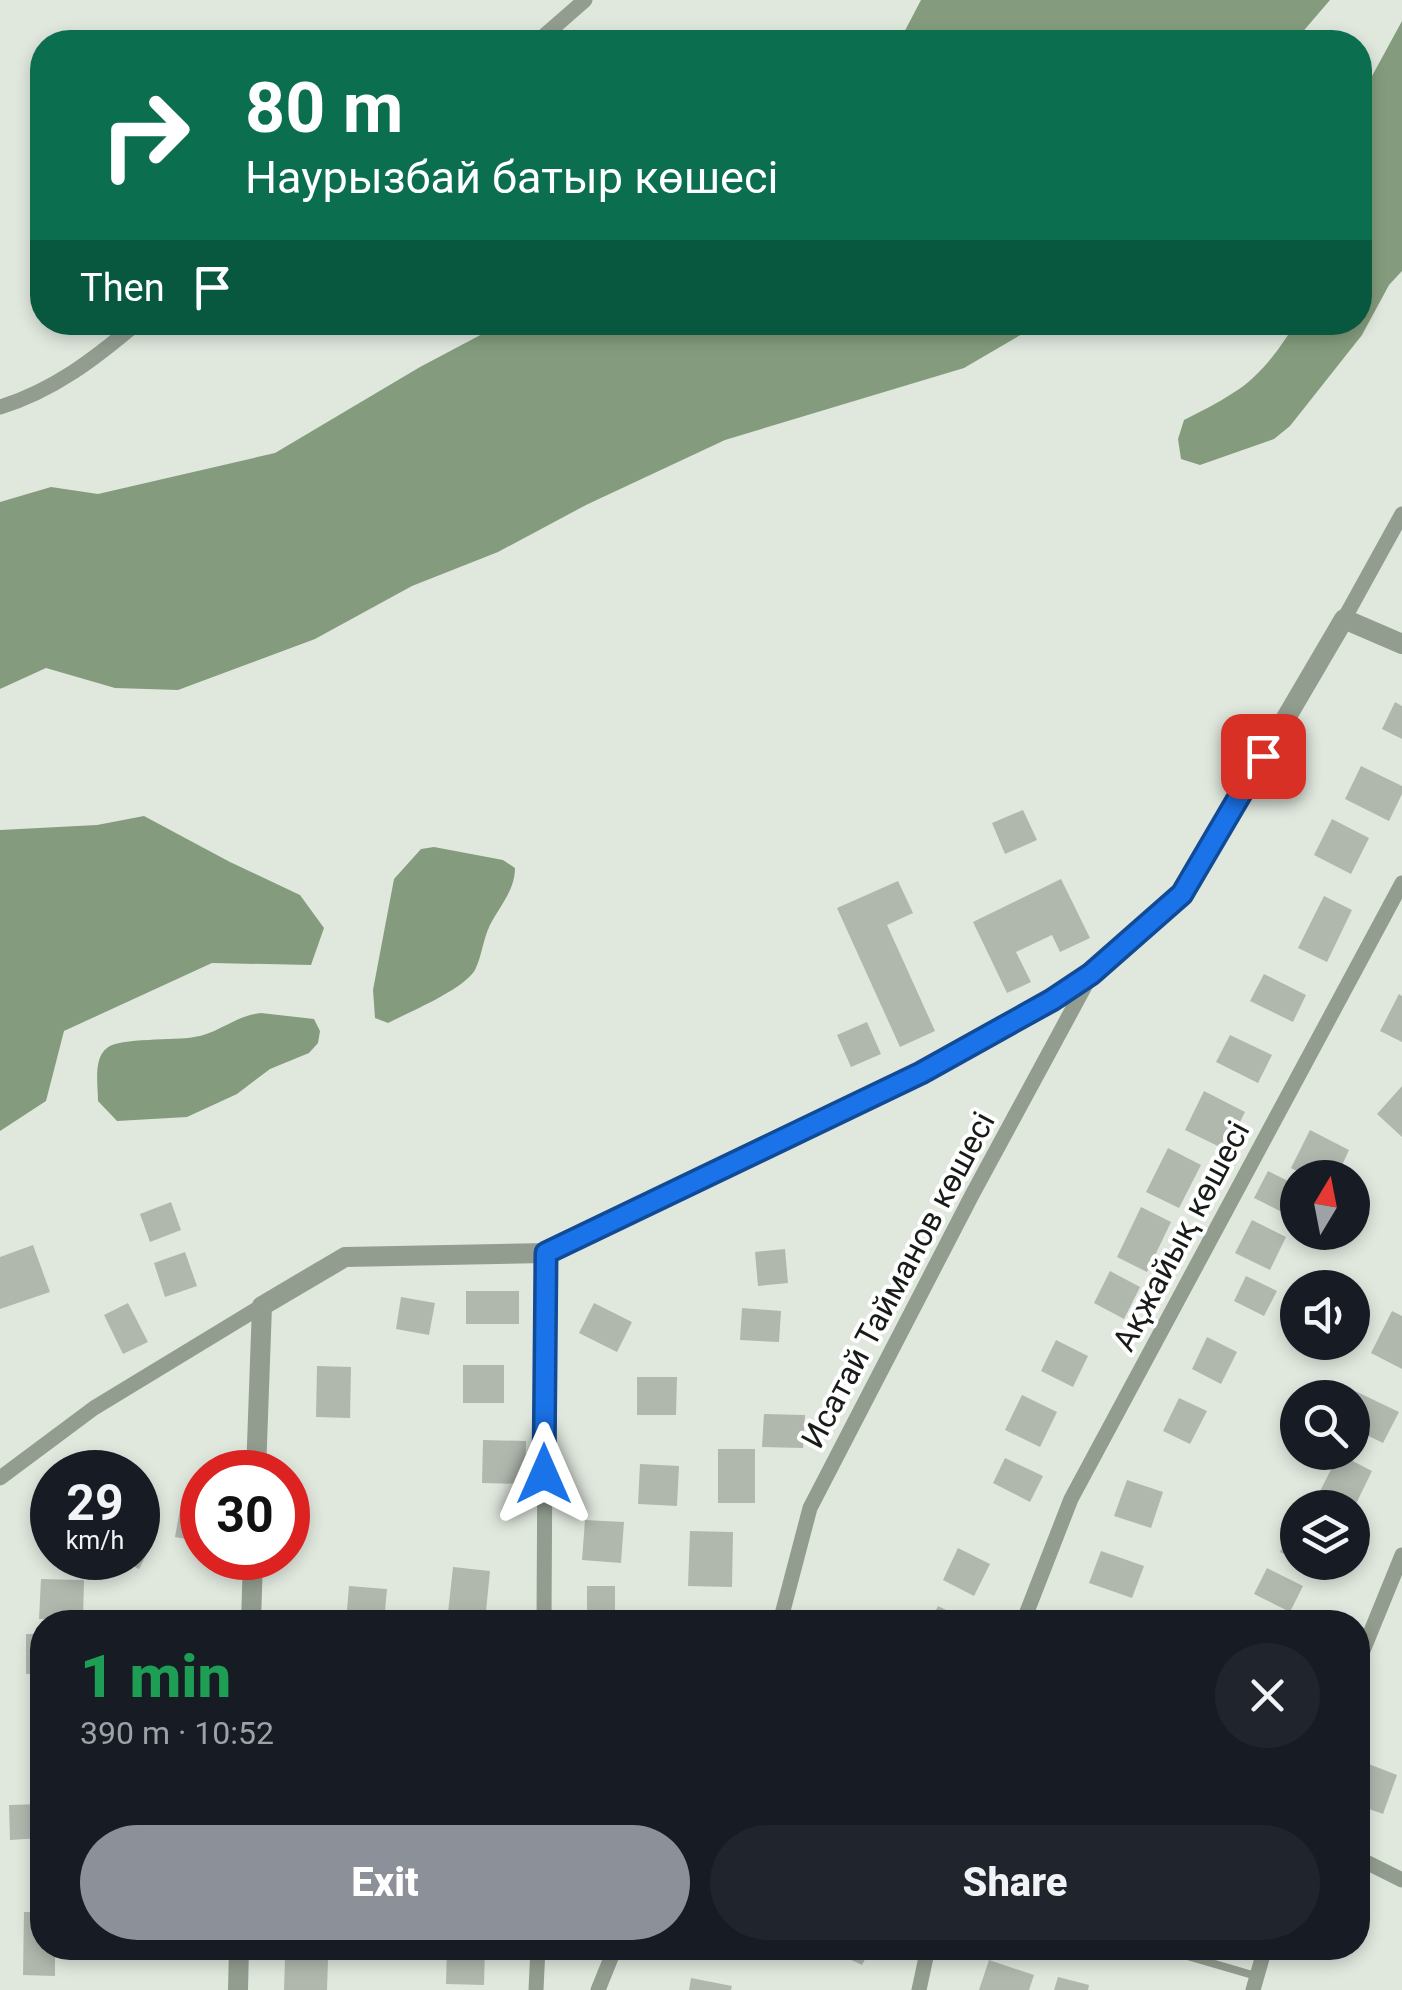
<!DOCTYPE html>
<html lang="en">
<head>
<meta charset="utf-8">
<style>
  :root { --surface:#171b24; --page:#20242c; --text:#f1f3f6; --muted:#9ea1a6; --accent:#8c9099 }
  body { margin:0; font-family:Roboto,sans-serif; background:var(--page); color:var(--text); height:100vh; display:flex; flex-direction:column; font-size:38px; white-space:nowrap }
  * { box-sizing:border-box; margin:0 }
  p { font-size:32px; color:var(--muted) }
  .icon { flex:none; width:55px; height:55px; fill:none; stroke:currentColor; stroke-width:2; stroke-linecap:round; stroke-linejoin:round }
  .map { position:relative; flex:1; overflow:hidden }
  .sheet { position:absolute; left:30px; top:1610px; width:1340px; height:350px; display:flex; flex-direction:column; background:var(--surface); border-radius:40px; box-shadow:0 5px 15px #0003 }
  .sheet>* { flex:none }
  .guide { position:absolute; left:30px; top:30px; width:1342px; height:305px; border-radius:40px; box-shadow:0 5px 15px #0003; background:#0b6e4f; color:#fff; overflow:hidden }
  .needle { width:65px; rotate:10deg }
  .buttons { position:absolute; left:1280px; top:1160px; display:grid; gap:20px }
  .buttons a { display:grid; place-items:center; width:90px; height:90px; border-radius:50%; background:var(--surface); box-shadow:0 5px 15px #0003; font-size:50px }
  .speed { position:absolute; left:30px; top:1450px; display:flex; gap:20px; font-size:50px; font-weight:700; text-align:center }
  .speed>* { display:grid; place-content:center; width:130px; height:130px; border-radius:50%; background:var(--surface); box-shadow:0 5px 15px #0003; line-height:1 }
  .speed small { font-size:25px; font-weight:400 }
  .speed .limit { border:15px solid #d22; background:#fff; color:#111 }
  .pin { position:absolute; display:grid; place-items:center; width:85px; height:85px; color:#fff; margin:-42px; border-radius:20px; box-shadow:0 5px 15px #0006 }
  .me { position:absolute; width:110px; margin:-55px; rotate:0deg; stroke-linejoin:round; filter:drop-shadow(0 0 8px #0008) }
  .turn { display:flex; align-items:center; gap:35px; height:210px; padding:0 50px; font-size:45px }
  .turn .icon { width:130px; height:130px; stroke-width:2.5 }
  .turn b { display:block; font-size:70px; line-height:85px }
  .then { display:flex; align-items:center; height:95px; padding:0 50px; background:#0003; gap:20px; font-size:38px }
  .round { display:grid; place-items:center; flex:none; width:105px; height:105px; border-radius:52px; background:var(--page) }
  .summary { display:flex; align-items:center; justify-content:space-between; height:170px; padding:0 50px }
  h1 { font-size:60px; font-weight:800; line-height:75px; color:#1e9e55 }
  .action { display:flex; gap:20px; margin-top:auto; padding:20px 50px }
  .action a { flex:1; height:115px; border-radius:60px; background:var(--accent); color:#fff; font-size:40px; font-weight:800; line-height:115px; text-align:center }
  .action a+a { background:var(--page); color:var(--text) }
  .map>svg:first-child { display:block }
  .water { fill:#849c7d }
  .building { fill:#b0b8ae }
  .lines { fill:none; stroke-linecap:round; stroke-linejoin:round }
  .service { stroke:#929d8f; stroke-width:8 }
  .minor { stroke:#929d8f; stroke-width:15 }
  .tertiary { stroke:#929d8f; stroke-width:20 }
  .route-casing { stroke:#114b97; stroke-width:25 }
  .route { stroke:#1a73e8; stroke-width:18 }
  .labels { text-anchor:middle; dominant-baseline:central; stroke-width:8; stroke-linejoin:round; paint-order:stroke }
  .street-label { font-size:32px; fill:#181b18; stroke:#fff }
</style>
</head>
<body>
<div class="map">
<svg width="1402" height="1990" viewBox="0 0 1402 1990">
  <rect width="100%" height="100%" fill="#e0e8de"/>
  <path class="water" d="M921,0H1330L1294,42H899Z
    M1402,21V271L1389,285L1362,335L1290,426L1274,439L1200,465L1181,459L1178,439L1184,420C1201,411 1218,403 1233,393C1260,377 1280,348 1296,323L1360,322V98Z
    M505,322L1041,323L964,368L725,440L586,505L498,552L412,586L315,639L178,690L115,688L46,668L0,689V502L51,487L98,494L275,453L420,367Z
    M144,816L230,862L300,895L324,928L311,965L212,963L64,1031L46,1101L0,1131V830L97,825Z
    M434,847L503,860L515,868C515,890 500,906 490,925C483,939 482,956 475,970C463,990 409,1012 388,1023L375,1018L373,990L394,879L421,849Z
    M261,1013L314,1019L320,1031L318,1043L309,1053L270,1069L237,1094L187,1117L117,1121L98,1101C98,1086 93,1058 107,1048C120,1037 175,1041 194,1037C218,1034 236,1015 261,1013Z"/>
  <path class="building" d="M1395,702L1402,706V739L1382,729Z
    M1361,766L1402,786V794L1389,821L1345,799Z
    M1023,810L1037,840L1005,854L992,823Z
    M1332,819L1369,838L1351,874L1314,855Z
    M1061,879L1090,938L1060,952L1052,935L1016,952L1031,982L1007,993L973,922Z
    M898,881L913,913L887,925L935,1031L900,1047L837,908Z
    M1324,896L1352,910L1327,962L1298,948Z
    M1264,974L1306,995L1293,1022L1250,1001Z
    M1399,994L1402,996V1042L1380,1031Z
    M867,1022L881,1054L851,1067L837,1035Z
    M1230,1035L1272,1055L1258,1083L1216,1062Z
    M1402,1086V1137L1377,1114Z
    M1204,1091L1245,1112L1226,1150L1185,1130Z
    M1310,1130L1349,1150L1336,1178H1310L1291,1168Z
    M1168,1148L1201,1165L1179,1208L1146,1192Z
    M1268,1171L1298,1186V1220L1254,1198Z
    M171,1202L181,1230L150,1242L140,1214Z
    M1141,1207L1171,1222L1147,1272L1117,1257Z
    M1252,1220L1286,1237L1270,1270L1235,1253Z
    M33,1245L50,1292L0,1309V1257Z
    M785,1249L788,1283L758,1286L755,1252Z
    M185,1252L197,1286L165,1297L154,1263Z
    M1110,1271L1140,1287L1124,1319L1094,1303Z
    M1246,1276L1277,1291L1264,1316L1234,1301Z
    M466,1291H519V1324H466Z
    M401,1297L435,1303L429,1335L396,1329Z
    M128,1303L148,1342L123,1354L104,1315Z
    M594,1303L632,1322L617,1352L579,1333Z
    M742,1308L781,1311L779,1342L740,1340Z
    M1392,1311L1402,1316V1369L1371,1353Z
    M1207,1337L1237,1352L1221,1384L1192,1369Z
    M1056,1340L1088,1356L1073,1387L1041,1371Z
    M463,1365H504V1403H463Z
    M317,1366L351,1367L350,1418L316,1417Z
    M637,1377H677L676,1415H637Z
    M1353,1390L1399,1412L1383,1443L1352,1428V1398H1349Z
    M1022,1395L1057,1412L1040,1447L1005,1430Z
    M1179,1398L1207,1411L1190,1444L1163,1431Z
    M764,1414L805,1415L803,1448L762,1447Z
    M483,1440L526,1441L525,1484L482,1483Z
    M718,1449H755V1503H718Z
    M1339,1454L1372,1471L1354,1508H1344L1318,1495Z
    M1005,1458L1043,1476L1030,1502L993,1483Z
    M640,1464L679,1466L677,1506L638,1504Z
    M1127,1480L1163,1492L1151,1528L1114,1516Z
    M182,1498L202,1502V1542L175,1537Z
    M585,1520L624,1522L621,1563L582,1560Z
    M1293,1526L1298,1528V1561L1280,1552Z
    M138,1531L154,1540L139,1569L115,1558H138Z
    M690,1531L733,1532L732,1587L688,1586Z
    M958,1548L990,1564L974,1596L943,1580Z
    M1101,1551L1144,1566L1132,1598L1089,1583Z
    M453,1567L490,1571L485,1622H447Z
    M1267,1568L1303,1586L1290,1612L1254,1594Z
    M41,1579L84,1580L83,1620L39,1619Z
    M349,1586L387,1589L384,1622H346Z
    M587,1586H615V1621H587Z
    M938,1606L971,1622H930Z
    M853,1611L868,1622H845Z
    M1247,1612L1268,1622H1241Z
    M26,1634H42V1674H26Z
    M1361,1761L1397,1775L1383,1814L1358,1805V1770Z
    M42,1804V1838L10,1840L9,1805Z
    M24,1912H42V1948H55V1976L23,1975Z
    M447,1948H485L484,1985L446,1984Z
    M826,1948H871L862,1965Z
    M285,1959L328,1960L327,1990H284Z
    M989,1960L1034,1975L1029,1990H979Z
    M1058,1977L1089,1985L1088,1990H1054Z
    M691,1978L732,1986L731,1990H689Z"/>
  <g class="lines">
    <path class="service" d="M1160,1948L1256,1976"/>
    <path class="minor" d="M537,42L585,0
      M0,407C53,391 96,358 138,322
      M1344,619L1402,514
      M0,1478L94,1408L262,1306
      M544,1622L546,1253
      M780,1622L810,1508L972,1195L1091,975
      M1023,1622L1071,1499L1402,883
      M1358,1663L1402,1555
      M1358,1858L1402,1880
      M536,1990L538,1948
      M598,1990L615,1948
      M919,1990L928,1948
      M1253,1990L1265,1948"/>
    <path class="tertiary" d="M256,1472L262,1306L345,1257L546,1253L921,1073L1052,1000L1091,974L1183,894L1344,619L1402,644
      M251,1622L253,1558
      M238,1990L239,1948"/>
  </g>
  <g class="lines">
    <defs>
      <path id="route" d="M544,1474L546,1253L921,1073L1052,1000L1091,974L1182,894L1263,756"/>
    </defs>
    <use href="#route" class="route-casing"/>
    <use href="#route" class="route"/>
  </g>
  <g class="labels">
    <g class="street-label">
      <text transform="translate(1181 1236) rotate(-62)">Ақжайық көшесі</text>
      <text transform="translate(898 1280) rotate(-62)">Исатай Тайманов көшесі</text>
    </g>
  </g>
</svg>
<div class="buttons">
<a><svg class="needle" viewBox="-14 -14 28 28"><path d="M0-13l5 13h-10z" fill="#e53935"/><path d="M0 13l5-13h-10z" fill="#9ea1a6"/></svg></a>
<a><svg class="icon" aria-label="sound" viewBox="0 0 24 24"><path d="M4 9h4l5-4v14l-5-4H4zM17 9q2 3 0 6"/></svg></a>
<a><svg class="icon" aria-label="search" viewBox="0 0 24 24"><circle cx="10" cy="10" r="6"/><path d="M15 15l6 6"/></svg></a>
<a><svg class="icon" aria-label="layers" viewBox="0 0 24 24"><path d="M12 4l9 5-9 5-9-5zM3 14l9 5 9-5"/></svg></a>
</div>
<div class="speed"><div>29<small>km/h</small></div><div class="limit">30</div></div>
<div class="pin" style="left:1263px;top:756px;background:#d93025"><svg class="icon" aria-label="arrive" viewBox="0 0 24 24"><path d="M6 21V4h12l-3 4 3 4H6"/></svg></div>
<svg class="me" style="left:544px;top:1474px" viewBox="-20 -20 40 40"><path d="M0-17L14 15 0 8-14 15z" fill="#1a73e8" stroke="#fff" stroke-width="4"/></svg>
<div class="guide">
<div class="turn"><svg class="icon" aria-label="right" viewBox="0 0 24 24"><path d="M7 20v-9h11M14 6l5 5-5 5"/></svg><div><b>80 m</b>Наурызбай батыр көшесі</div></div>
<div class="then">Then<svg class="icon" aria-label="arrive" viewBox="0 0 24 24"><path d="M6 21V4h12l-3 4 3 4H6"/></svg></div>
</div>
<section class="sheet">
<div class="summary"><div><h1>1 min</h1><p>390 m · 10:52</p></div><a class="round"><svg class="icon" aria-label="close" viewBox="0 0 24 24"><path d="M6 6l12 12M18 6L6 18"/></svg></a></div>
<div class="action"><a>Exit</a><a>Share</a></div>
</section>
</div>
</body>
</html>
